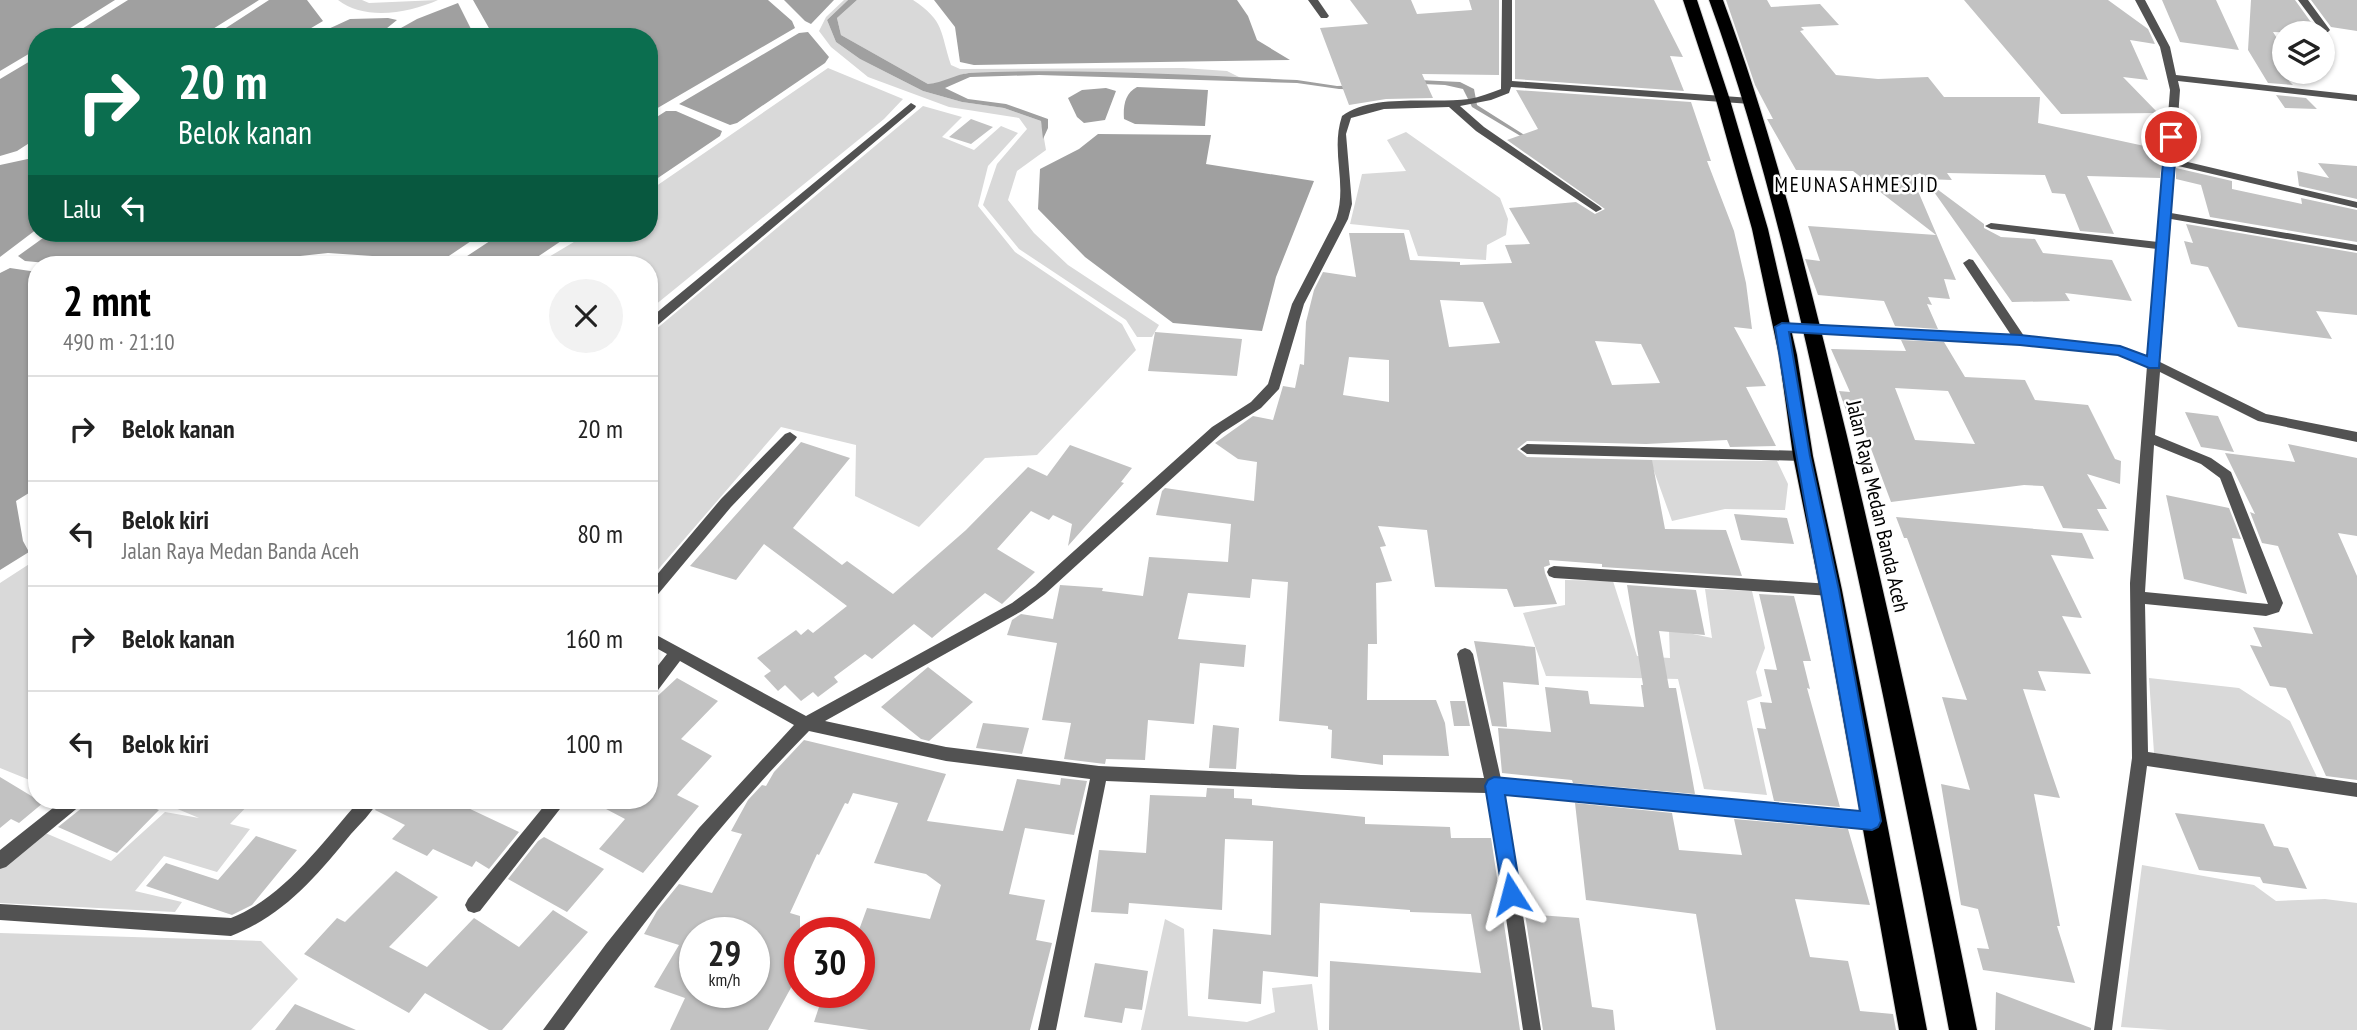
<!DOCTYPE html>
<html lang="id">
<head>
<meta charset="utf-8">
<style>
  :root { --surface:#fff; --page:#f2f2f2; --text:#222; --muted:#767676; --line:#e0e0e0; --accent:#000 }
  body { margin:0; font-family:"PT Sans Narrow",sans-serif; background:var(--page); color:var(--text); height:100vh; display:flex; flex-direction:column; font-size:26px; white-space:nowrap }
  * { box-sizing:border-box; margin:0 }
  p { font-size:23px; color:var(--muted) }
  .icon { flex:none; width:38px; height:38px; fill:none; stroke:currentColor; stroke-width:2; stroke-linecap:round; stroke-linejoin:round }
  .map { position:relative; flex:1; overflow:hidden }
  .details { position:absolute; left:28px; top:256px; width:630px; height:553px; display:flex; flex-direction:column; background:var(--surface); border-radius:28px; box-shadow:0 2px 5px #0004 }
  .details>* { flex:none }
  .hud { position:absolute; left:28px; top:28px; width:630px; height:214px; border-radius:28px; box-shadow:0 2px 5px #0004; background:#0b6e4f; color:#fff; overflow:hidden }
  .fabs { position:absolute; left:2272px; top:21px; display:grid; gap:14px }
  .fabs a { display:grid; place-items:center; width:63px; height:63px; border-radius:50%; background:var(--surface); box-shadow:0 2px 5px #0004; font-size:35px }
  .speed { position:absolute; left:679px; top:917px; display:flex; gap:14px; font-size:35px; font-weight:700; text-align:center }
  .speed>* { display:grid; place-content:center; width:91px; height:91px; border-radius:50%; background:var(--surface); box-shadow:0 2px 5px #0004; line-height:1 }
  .speed small { font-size:18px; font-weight:400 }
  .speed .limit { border:10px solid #d22; background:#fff; color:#111 }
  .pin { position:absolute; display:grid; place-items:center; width:60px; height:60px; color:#fff; margin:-30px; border:4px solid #fff; border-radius:50%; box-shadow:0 2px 7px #0007 }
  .me { position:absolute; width:77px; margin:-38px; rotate:351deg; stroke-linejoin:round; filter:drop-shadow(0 0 5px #0008) }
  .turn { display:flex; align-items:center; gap:24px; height:147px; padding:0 35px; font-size:32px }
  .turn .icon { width:91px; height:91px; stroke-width:2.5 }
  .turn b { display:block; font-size:49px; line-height:60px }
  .then { display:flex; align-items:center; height:66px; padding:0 35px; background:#0003; gap:14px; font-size:26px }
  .round { display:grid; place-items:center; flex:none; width:74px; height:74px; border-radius:37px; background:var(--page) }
  .head { display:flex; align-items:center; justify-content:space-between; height:119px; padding:0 35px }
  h1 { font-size:42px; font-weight:700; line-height:52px; color:var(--accent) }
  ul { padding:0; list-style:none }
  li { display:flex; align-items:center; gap:21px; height:105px; padding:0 35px; border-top:2px solid var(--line) }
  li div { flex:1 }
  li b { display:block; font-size:26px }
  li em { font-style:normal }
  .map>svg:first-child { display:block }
  .green { fill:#d9d9d9 }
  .water { fill:#a0a0a0 }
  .building { fill:#c2c2c2; fill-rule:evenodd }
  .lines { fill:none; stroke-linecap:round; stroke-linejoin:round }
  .highway-casing { stroke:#dbdbdb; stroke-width:2 }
  .street { fill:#525252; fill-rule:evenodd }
  .highway { fill:#000; fill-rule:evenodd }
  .route { fill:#1a73e8; stroke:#114b97; stroke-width:2 }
  .labels { text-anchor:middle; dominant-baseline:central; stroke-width:5; stroke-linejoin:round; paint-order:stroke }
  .far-quarter-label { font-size:21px; letter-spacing:2px; fill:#000; stroke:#fff }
  .street-label { font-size:21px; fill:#000; stroke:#fff }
</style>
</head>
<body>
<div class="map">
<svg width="2357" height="1030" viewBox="0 0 2357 1030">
  <rect width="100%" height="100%" fill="#fff"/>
  <path class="green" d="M338,0H362L369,3L438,0C409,13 365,21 338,0Z
    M844,0H848L827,20L836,42L860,59L923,91L962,102L1004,108L1041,121L1046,150L1017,171L1008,200L1034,233L1068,265L1159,325L1152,337H1137L1126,320L1019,249L983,205L997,164L1027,129L1019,118L949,107L868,77L831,47L819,31L826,17Z
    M857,0H913C945,21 940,32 951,65L960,69L1183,68L1227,71L1241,78L966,73L943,83L928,84L841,35L837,18Z
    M828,68L903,99L884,119L649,310V264H537L589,233H649V191Z
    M923,106L962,117L942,137L974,150L1001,126L1018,133L988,166L978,206L1015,252L1122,324L1136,350L1037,455L985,458L919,527L855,496L856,445L781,427L649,580V335Z
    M1406,132L1500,198L1508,219L1506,235L1487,245L1486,260L1418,256L1409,230L1350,224L1362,174L1406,171L1387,140Z
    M1650,460L1777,461L1788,484L1785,510L1725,509L1672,521Z
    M37,559V783L0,768V583Z
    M1565,580L1613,581L1637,656L1670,658L1669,629L1712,638L1705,589L1752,591L1765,648L1756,672L1762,696L1747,701L1767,795L1704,789L1678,679L1546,676L1523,613L1565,605Z
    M2149,678L2239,688L2290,721L2317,777L2154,753Z
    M156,800H253L230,824L250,829L217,872L164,856L135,891L182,902L175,912L0,903V868L43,832L111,861L165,812L199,818Z
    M2142,865L2254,885L2276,901L2325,899L2357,903V1030H2168L2121,1027Z
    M1165,919L1184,929L1188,1016L1247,1022L1275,1012L1272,988L1312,984L1318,1030H1141Z
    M0,933L261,941L298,979L251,1030H0Z"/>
  <path class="water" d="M0,0H115L56,37H37V49L0,71Z
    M128,0H259L200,37H69Z
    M269,0H307L323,21L296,37H212Z
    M473,0H768L792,21L795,28L649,113V37H494Z
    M784,0H834L811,24L805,21Z
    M848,0H857L837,18L841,35L928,84C943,83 956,74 969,73C1078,68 1189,75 1297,80L1337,86L1371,85L1398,79L1460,82L1474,89L1477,105L1621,196L1472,107L1463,89L1445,85L1401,83L1371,90L1339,89L1297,83L1039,75L970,77L945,88L968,99L1006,104L1048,119V128L1043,139L1041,121L1004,108L962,102L923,91L860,59L836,42L827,20Z
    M934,0H1237L1248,16L1257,40L1290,60L974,65L960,62L955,27Z
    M458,3L475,37H385L417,19Z
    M388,18L397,20L376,37H311L350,19Z
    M808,32L829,57L825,63L737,123L730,125L679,104L799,33Z
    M37,57V138L17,151L0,156V79Z
    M1137,87L1208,90L1205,126L1135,124L1124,119C1123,106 1125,93 1137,87Z
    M1106,88L1116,91L1105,120L1084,123L1077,117L1068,98L1082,90Z
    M666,111H676L722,131L720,136L649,184V122Z
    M1098,134L1211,135L1206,164L1314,181L1276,277L1262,331L1173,323L1085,257L1038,209L1040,169L1079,149Z
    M37,157V229L0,257V165Z
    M50,233H483L437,264H415L402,258L328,253L226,264H57L25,261L18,256Z
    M502,233H573L527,264H455Z
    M10,268L37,272V488L16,501L23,541L29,552L0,570V273Z"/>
  <path class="building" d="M1350,0H1411L1417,14L1472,10L1469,0H1499V75L1422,74L1433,98L1386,99L1349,105L1320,28L1368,24Z
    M1515,0H1654L1683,57L1670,56L1684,91L1515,79Z
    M1726,0H1767L1771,7L1820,4L1839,25L1801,27L1804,30L1800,31L1836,75L1878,79L1928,77L1944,97H2040L2038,123L2163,150L2160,178L2087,176L2114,234L2080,231L2065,194L2052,193L2045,175L1947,173L1952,180L1925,179L1920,173L1912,177L1956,280L1944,279L1950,299L1928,297L1932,305L1927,304L1938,329L1895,326L1884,301L1818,295L1805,259L1820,261L1808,226L1936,235L1853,171L1796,170L1767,119H1773L1755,85Z
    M1964,0H2108L2148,29L2155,44L2130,40L2148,80L2123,77L2158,113L2061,114Z
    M2162,0H2216L2239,50L2180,42Z
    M2251,0H2295L2313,25L2301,23L2306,33L2273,32L2284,49V72H2299L2306,83L2289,81L2293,85L2268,83L2248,50Z
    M2311,0H2357V31L2331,27Z
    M1516,90L1691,102L1711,161H1707L1734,231L1746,283L1752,329L1734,327L1766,386L1746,387L1776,446L1730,447L1727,440L1646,444L1527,441L1517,449L1527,457L1652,460L1665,529L1726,530L1742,576L1602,567V564L1549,560L1550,565L1544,567L1545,573L1557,604L1514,607L1507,589L1435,587L1427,530L1378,526L1386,546L1380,547L1392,581L1376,583L1377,644H1368L1367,700H1436L1445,723L1449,756L1383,755V765L1331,758L1332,730L1328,729V726L1279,721L1288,582L1252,579L1250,598L1188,593L1178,639L1246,645L1244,667L1200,663L1194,724L1148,720L1145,760L1106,759L1105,764L1064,759L1071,723L1042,720L1057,643L1007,635L1012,620L1021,614L1053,619L1060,585L1103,588L1102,591L1143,596L1149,557L1228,562L1231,524L1156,515L1162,491L1165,488L1254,501L1257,462L1238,459L1215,443L1253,416L1273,420L1283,386L1295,388L1300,364L1304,365L1306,322L1314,290L1323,272L1356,277L1349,233H1404L1410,260L1460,262V265L1512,263L1505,245L1530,244L1509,208L1576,202L1595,214L1605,209L1507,140L1538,129ZM1440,300L1483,302L1500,343L1449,347ZM1595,341L1641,344L1660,383L1612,385ZM1349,357L1389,360V402L1343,395Z
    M2276,95L2306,98L2317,109L2285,108Z
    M971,119L993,127L971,144L949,137Z
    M2318,163L2357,166V199L2299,186L2297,171L2329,178Z
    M2176,168L2232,181V189L2302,204L2301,198L2357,210V242L2210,217L2201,185L2176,179Z
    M1937,189L1984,224V228L2001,237L2035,239L2043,253L2112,260L2132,301L2065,293L2070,301L2012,302L1934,192Z
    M2186,224L2357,253V315L2316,311L2332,339L2238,327L2208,267L2191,264L2184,241L2193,243Z
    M1155,332L1242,339L1237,376L1148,371Z
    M1901,340L1944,342L1965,377L2025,380L2035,400L2088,405L2115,459L2121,461L2120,484L2087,474L2107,509H2097L2109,531L2063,528L2043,486L2024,485L1891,502L1861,422L1850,421L1839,391L1850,392L1831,349L1906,351ZM1895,388L1948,391L1975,444L1915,440Z
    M2185,412L2218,416L2234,452L2201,447Z
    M801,442L850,458L793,528L842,565L847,561L893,594L966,530L1028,467L1047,476L1070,445L1132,468L1121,482L1124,483L1068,546L1072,524L1053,515L1049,520L1031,511L997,549L1035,572L1002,604L985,593L932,638L914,624L872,659L865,654L834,677L838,682L818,697L813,692L801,701L785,685L778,691L764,676L771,671L757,658L796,630L801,635L808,629L813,633L847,606L764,544L736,580L690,566Z
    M2288,444L2357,458V536L2338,533L2357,576V780L2326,776L2286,688L2270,686L2250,645L2262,647L2253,627L2313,634L2278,546L2262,543L2250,512L2255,514L2225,453L2295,462Z
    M2166,495L2229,508L2241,539L2232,538L2247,594L2184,579Z
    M1734,514L1787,518L1794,544L1741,540Z
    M1896,517L2082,533L2094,559L2051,555L2082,618L2062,616L2091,674L2038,671L2046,691L2023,689L2060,798L2034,794L2060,926H2057L2075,983L1983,970L1977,948L1989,949L1978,909L1961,905L1941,784L1970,790L1942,697L1967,700L1907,538H1904Z
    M1627,585L1696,590L1705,635L1659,631L1669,688H1676L1695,794L1573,783L1572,780L1502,773L1498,728L1551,732L1545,687L1588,691L1590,704L1644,707L1641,685H1643Z
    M1759,594L1794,596L1811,661H1803L1810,689L1807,688L1840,807L1774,801L1757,728L1766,729L1760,702L1772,703L1764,669L1777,670Z
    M1474,641L1535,647L1539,685L1503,682L1507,727L1492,726Z
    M928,667L973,702L929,741L921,739L881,707Z
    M677,678L718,701L681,739L712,756L677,795L699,806L643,873L599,849L625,819L589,800H649V704Z
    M1450,701H1465L1470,726H1454Z
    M983,723L1029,728L1022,754L976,748Z
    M1213,725L1239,728L1236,769L1209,768Z
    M804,740L946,774L927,821L1003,831L1017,779L1060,785L1061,778L1087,781L1074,835L1025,828L1009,894L1045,900L1036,940L1052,943L1030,1030H869L814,1022L824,992H859V930L867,908L930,919L941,885L926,874L874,863L898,803L853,793L848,804L845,803L819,855L817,854L790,913L800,916V971L768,1030H670L685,998L654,987L679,945L644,934L657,911L679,884L712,893L742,834L731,831L748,800L762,785L766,786L774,772ZM695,933H754V992H695Z
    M0,777L43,803L19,823L11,819L0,828Z
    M1207,788L1234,789V798L1252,799V805L1365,817V824L1450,827L1451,838H1491L1520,1030H1329L1330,961L1481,973L1471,914L1410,912V910L1320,903L1318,977L1263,971L1261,1004L1208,999L1213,929L1271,935L1273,841L1225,839L1222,910L1129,903L1128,914L1091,912L1099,850L1146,853L1150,795L1206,797Z
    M85,800H134L159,810L117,853L58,827L83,807Z
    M381,800H451L519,832L489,869L476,861L472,867L433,849L427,856L392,839L405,825L375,810Z
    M1575,803L1672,813L1679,850L1742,855L1734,819L1848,829L1870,905L1795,899L1810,957L1848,961L1860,1011L1893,1014L1896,1030H1716L1696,914L1586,900Z
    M2175,813L2264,824L2274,846L2288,848L2307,889L2263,883L2260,877L2199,870Z
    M256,836L297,850L252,905L232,915L146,886L166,863L218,880Z
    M544,837L604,869L567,912L508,879L538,841Z
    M396,871L438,897L389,947L427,967L474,918L519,947L553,910L588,932L502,1030H489L425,993L409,1013L304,954L337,918L345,922Z
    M1525,914L1579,918L1592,1007L1613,1010L1615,1030H1543Z
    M1095,963L1148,971L1142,1010L1125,1008L1122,1023L1084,1017Z
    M1996,992L2091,1028V1030H1995Z
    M295,1004L356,1030H275Z"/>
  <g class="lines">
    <defs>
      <path id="highway" d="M1683,0H1697L1730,100L1768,229L1797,355L1813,456L1842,590L1927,1030H1899L1820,590L1793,456L1779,355L1752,229L1716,100Z
        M1709,0H1723C1776,142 1811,289 1847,436C1894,633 1937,831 1977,1030H1949C1912,831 1871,633 1827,436C1794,289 1761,142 1709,0Z"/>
    </defs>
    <use href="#highway" class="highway-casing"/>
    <path class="street" d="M1308,0H1318L1329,16L1327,18H1321Z
      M1502,0H1512V81L1751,98L1756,101L1751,104L1511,87L1509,93L1491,100L1460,106L1484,127L1600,207L1602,209L1596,212L1476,131L1449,107L1384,109L1351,118L1346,134L1352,204L1348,219L1304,304L1279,389L1261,408L1222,433L1045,594L1022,611L825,721L946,747L1099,766L1301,775L1484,778L1457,654L1460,650L1465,648L1470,650L1473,654L1501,779L1872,813L1878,816L1880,821L1878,826L1872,829L1504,794L1541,1030H1523L1487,793L1301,789L1106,781L1056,1030H1038L1090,779L946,761L809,731C718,823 641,927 564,1030H543L606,944L699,828L794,725L680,661L655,694L649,695V677L667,654L649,644V631L806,716L1012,603L1035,586L1212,427L1251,402L1268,384L1292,304L1336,219C1348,184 1330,152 1342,116C1372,93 1433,104 1469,99C1480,97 1490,93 1501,89Z
      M2135,0H2145L2170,47L2176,75L2357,95V101L2178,81L2180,90L2175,159L2357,202V208L2174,165L2171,213L2357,245V251L2171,219L2160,362L2266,414L2357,432V442L2258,421L2160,372L2155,435L2211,458L2231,472L2283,603L2279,612L2266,616L2145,604L2148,752L2357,783V797L2147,766L2112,1030H2094L2132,758L2130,583L2147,366L2118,355L2020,344L1782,331L1776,327L1782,323L2011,335L1963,263L1969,259L1973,260L2024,336L2120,347L2148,357L2157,249L1991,229L1985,226L1991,223L2158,242L2170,90L2160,47ZM2154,445L2201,464L2220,478L2268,604L2145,592Z
      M2298,0H2308L2330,30L2328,32H2322Z
      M911,103L916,106L915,108L653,329L649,330V319Z
      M790,432L797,437L795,440L731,507L654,599L649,601V584L721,499L785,434Z
      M1527,444L1803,451L1810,456L1803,461L1527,454L1520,449Z
      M1554,566L1831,584L1836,586L1838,590L1836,594L1831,596L1554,578L1549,576L1547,572L1549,568Z
      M63,800H83L81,805L6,867L0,869V850Z
      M360,800H378C372,813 360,824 351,834C316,877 284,915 231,936L0,920V904L231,918C285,897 322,842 360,800Z
      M549,800H567L480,911L474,913L468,911L465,905L468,899Z"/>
    <use href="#highway" class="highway"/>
  </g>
  <path class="route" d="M2171,134L2177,137L2159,368H2149L2118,355L2020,345L1789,332L1810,456L1839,590L1881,821L1878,827L1872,830L1505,795L1521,894L1518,901L1511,904L1504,901L1485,786L1488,780L1494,777L1860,811C1833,650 1800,489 1775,327L1782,323L2020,335L2120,346L2147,356L2165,137Z"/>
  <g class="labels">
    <g class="far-quarter-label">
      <text x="1857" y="184">MEUNASAHMESJID</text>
    </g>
    <g class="street-label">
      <text transform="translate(1878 506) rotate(77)">Jalan Raya Medan Banda Aceh</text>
    </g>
  </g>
</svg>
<div class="fabs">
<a><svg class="icon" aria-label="layers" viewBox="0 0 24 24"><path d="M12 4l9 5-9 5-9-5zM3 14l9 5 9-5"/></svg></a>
</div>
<div class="speed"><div>29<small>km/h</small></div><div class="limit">30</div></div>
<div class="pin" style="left:2171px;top:137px;background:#d93025"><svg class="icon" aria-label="arrive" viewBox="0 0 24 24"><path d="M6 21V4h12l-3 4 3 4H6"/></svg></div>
<svg class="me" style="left:1511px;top:894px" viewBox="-20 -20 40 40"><path d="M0-17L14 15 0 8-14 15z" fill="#1a73e8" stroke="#fff" stroke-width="4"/></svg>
<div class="hud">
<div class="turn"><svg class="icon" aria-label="right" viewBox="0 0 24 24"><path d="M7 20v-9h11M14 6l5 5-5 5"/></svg><div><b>20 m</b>Belok kanan</div></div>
<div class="then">Lalu<svg class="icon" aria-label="left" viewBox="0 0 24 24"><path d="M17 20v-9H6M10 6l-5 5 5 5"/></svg></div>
</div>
<section class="details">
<div class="head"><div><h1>2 mnt</h1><p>490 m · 21:10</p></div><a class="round"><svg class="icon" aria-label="close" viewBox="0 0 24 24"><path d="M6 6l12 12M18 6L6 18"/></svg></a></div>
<ul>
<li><svg class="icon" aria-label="right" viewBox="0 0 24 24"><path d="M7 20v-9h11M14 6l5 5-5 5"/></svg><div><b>Belok kanan</b></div><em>20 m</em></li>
<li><svg class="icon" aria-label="left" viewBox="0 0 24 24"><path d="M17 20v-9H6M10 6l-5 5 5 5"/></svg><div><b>Belok kiri</b><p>Jalan Raya Medan Banda Aceh</p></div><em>80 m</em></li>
<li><svg class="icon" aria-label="right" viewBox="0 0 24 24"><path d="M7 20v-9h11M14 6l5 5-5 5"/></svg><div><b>Belok kanan</b></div><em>160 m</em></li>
<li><svg class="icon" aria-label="left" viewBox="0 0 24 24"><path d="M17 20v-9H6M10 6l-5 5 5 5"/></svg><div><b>Belok kiri</b></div><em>100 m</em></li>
</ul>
</section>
</div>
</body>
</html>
